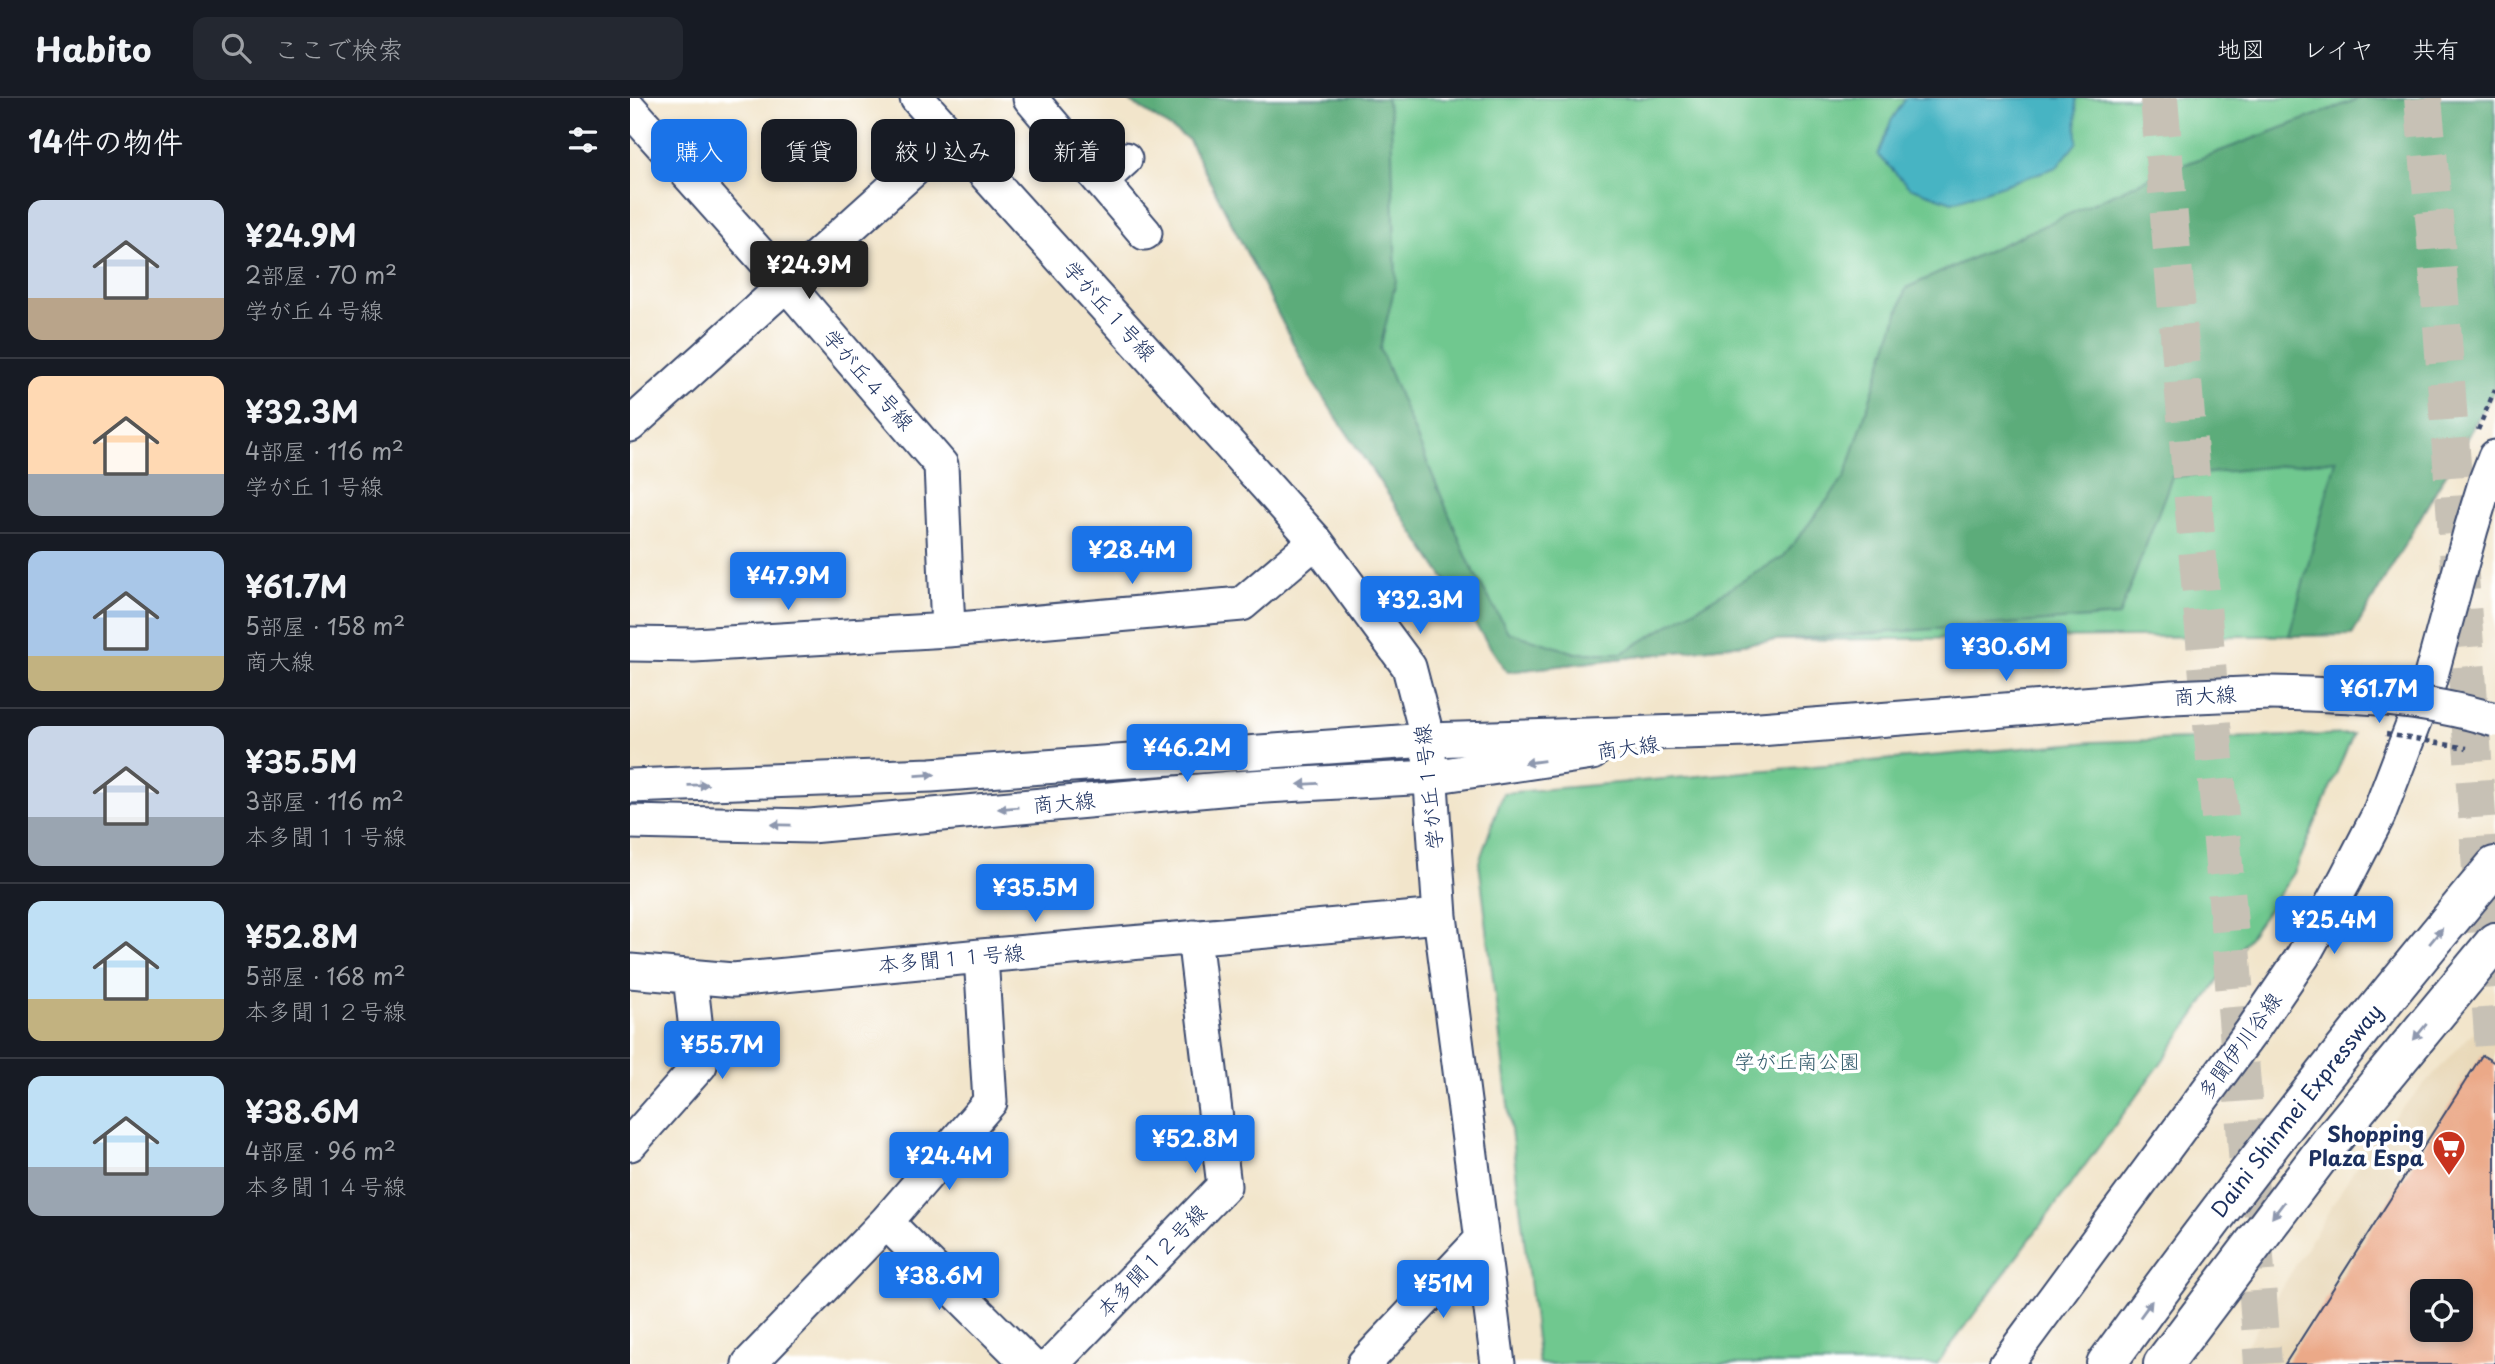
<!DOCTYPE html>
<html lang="ja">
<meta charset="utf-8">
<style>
:root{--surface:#171b24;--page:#242831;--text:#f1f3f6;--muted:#9ea1a6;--line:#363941;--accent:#1a73e8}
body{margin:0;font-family:"Playpen Sans","Klee One",sans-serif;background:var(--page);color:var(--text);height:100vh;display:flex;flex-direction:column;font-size:26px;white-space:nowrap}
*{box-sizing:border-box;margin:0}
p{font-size:23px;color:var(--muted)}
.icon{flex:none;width:38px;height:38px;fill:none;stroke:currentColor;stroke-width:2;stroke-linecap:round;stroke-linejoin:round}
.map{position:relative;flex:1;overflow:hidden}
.drawer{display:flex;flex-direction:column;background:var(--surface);width:630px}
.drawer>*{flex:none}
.guide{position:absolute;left:21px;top:21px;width:665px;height:63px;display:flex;gap:14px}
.tools{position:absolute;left:1780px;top:1181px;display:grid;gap:14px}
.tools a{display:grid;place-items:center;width:63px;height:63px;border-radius:14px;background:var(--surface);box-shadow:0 4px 10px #0003;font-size:35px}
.price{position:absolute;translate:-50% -60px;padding:0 16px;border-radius:7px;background:var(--accent);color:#fff;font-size:23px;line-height:46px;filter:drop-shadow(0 2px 4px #0008)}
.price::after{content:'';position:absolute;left:50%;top:42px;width:21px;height:16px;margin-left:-10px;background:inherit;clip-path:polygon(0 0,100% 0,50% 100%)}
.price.active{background:#222;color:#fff}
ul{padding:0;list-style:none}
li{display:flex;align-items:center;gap:21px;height:175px;padding:0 28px}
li+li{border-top:2px solid var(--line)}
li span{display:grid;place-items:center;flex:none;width:196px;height:140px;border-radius:14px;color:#555}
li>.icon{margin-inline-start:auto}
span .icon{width:84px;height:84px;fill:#fffc;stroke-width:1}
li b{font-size:30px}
h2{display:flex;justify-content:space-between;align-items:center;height:84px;padding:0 28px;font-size:30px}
.pill{padding:0 24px;border-radius:14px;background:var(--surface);box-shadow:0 4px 10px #0003;font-size:24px;line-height:63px}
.pill.active{background:var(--accent);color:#fff}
header{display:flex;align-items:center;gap:42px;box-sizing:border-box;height:98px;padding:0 35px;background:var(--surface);border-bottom:2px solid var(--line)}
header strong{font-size:33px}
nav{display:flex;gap:38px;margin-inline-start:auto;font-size:24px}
.search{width:490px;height:63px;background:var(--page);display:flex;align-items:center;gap:18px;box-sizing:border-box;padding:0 24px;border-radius:14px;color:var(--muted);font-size:26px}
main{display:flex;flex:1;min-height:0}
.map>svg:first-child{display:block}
.built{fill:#e9d9ba;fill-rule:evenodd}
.green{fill:#6fc88f;stroke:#457c76;stroke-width:2}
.forest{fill:#5bac7a;stroke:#3b6e6c;stroke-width:2}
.water{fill:#47b4c3;stroke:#317290;stroke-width:2}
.building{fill:#eba988;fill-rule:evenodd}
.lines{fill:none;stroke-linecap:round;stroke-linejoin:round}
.highway-tunnel{stroke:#c7c1b5;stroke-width:38;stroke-dasharray:38 19;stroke-linecap:butt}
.minor-casing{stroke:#3b4a6e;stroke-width:37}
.highway-casing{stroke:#3b4a6e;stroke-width:42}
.path{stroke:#3b4a6e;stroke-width:4.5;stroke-dasharray:5 5;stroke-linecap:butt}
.minor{stroke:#fff;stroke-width:33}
.highway{stroke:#fff;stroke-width:38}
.minor-bridge-casing{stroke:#3b4a6e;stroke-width:37;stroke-linecap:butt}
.path-bridge{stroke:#3b4a6e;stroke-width:4.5;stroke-dasharray:5 5;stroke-linecap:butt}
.minor-bridge{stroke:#fff;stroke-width:33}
.oneway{fill:#8d97ae}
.labels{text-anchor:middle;stroke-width:7;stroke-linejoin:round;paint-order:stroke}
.street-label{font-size:21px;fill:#1b2f5e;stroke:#fff}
.park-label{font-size:21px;fill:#345d6d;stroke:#fff}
.poi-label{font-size:21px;font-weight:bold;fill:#1b2f5e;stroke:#fff;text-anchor:end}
</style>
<header>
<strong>Habito</strong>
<div class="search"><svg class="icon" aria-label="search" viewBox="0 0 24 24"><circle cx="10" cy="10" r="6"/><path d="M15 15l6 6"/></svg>ここで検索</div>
<nav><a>地図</a><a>レイヤ</a><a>共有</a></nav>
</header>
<main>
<section class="drawer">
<h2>14件の物件<svg class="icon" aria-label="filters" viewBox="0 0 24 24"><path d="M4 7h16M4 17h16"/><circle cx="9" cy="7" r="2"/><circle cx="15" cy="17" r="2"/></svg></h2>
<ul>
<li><span style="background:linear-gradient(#c9d6e8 70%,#b9a48a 0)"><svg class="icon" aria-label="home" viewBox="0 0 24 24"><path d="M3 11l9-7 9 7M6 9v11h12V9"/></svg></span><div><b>¥24.9M</b><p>2部屋 · 70 m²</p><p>学が丘４号線</p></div></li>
<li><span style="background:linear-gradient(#ffd9b3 70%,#9aa5b1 0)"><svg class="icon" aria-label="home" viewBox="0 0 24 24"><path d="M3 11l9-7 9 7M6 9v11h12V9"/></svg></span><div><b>¥32.3M</b><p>4部屋 · 116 m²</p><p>学が丘１号線</p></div></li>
<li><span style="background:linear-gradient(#a9c7e8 75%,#c2b280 0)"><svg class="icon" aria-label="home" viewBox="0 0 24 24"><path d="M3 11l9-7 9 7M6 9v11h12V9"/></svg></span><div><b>¥61.7M</b><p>5部屋 · 158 m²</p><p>商大線</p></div></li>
<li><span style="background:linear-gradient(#c9d6e8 65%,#9aa5b1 0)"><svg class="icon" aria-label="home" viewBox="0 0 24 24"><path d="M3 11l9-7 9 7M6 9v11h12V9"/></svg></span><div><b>¥35.5M</b><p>3部屋 · 116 m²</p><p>本多聞１１号線</p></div></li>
<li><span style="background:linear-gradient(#bfe0f5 70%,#c2b280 0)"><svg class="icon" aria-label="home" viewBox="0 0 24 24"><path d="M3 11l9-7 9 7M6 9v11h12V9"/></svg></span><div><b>¥52.8M</b><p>5部屋 · 168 m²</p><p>本多聞１２号線</p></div></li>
<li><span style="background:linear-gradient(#bfe0f5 65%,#9aa5b1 0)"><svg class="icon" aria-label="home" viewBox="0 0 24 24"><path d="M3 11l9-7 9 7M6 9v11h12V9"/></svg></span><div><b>¥38.6M</b><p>4部屋 · 96 m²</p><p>本多聞１４号線</p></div></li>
</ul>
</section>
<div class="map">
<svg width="1865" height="1266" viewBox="0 0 1865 1266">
<rect width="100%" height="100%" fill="#fff"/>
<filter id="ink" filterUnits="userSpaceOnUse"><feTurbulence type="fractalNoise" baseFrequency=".0143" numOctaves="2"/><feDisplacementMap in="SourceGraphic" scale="14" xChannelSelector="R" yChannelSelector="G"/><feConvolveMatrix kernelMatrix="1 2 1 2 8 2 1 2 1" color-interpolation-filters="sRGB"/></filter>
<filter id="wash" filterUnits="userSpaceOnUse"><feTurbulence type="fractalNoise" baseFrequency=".00686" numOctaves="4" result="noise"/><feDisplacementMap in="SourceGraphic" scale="28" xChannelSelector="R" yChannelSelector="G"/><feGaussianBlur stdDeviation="1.57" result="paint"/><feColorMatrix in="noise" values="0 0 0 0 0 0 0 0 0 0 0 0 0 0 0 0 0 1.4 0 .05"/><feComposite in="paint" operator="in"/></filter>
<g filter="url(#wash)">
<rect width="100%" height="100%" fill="#f2e5cb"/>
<path class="built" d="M1865 911V1266H1605L1743 1041ZM1792 1194H1830V1232H1792Z"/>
<path class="green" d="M495 0H1865V291L1722 537 1147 542 877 574 683 284 559 42Z
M1723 636 1664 775 1526 972 1307 1266H909L849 764 873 695 1462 644Z"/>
<path class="forest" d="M495 0H756L761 20 766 183 750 251 840 467 878 534 946 555H992L1154 458 1215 379 1276 190 1521 79 1731 0H1865V291L1722 537 1659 538 1706 362 1542 379 1489 518 1147 542 877 574 683 284 559 42Z"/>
<path class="water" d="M1276 0H1446L1447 44 1427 69 1322 104 1279 89 1248 57 1261 23Z"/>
<g id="blocks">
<path class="building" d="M1852 957 1865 965V1266H1655ZM1792 1194H1830V1232H1792Z"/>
</g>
</g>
<g filter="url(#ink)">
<use href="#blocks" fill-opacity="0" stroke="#3b4a6e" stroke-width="2"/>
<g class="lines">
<path class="highway-tunnel" d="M1529 0 1607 921 1633 1266
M1793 0 1805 130 1865 966"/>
<defs>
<path id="minor" d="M287 0 686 443 779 569 798 642 810 818 868 1266
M400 0 515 135
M0 11 157 187 311 367 318 532
M471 83 495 61
M0 327 321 38
M0 546 64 547 318 532 612 506 686 443
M0 688 301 677 798 642 1117 632 1542 599 1639 595
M0 724 180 728 602 690 800 679 962 655
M0 873 103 882 351 858 810 818
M0 1046 70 967 60 878
M256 1124 399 1266
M119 1266 256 1124 360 1004 351 858
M422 1266 594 1088 564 839
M734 1266 852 1141
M1376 1266 1621 934 1673 858 1715 782 1748 718 1799 585 1841 431 1856 382 1865 359"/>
<g id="highway">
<path id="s1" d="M1476 1266C1600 1095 1729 929 1865 768"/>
<path d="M1533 1266 1701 1043 1865 844"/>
</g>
</defs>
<use href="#minor" class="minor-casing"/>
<use href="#highway" class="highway-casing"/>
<path class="path" d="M1848 332 1865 291"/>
<use href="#minor" class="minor"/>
<use href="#highway" class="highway"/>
<defs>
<path id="minor-bridge" d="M1639 595C1715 596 1792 600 1865 622"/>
</defs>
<use href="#minor-bridge" class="minor-bridge-casing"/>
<path class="path-bridge" d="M1756 636 1837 650"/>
<use href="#minor-bridge" class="minor-bridge"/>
</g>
<defs><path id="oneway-solid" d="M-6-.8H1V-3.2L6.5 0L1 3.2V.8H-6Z" transform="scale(1.75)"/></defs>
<g class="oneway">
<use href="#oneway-solid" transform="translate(904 664) rotate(172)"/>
<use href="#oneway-solid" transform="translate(295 677) rotate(-3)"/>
<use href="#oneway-solid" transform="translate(678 686) rotate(177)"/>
<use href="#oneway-solid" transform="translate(68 687) rotate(-2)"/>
<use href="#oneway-solid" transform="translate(378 710) rotate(175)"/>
<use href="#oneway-solid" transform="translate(151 727) rotate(-179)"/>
<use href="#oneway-solid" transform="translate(1806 838) rotate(-50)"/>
<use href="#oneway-solid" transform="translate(1790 934) rotate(129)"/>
<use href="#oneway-solid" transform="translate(1648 1112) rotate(127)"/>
<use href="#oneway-solid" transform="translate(1516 1211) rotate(-54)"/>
</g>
</g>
<defs>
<symbol id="supermarket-pin" viewBox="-11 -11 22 30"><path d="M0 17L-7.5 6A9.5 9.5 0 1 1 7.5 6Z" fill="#c8321e" stroke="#fff"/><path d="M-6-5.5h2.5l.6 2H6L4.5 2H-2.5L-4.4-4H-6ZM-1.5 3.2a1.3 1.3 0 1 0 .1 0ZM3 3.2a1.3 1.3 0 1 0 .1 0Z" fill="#fff"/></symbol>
</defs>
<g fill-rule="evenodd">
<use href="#supermarket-pin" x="1800" y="1030" width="38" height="52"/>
</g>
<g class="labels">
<g class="street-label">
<text transform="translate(479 213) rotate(48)" y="7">学が丘１号線</text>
<text transform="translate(238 282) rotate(49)" y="7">学が丘４号線</text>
<text transform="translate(1575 598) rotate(-3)" y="7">商大線</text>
<text transform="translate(998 650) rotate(-8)" y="7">商大線</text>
<text transform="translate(799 689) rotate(-96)" y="7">学が丘１号線</text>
<text transform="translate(434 705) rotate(-5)" y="7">商大線</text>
<text transform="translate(321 861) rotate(-5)" y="7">本多聞１１号線</text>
<text transform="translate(1610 948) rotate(-54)" y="7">多聞伊川谷線</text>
<text dy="7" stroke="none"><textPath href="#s1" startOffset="317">Daini Shinmei Expressway</textPath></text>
<text transform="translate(522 1163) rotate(-46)" y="7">本多聞１２号線</text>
</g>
<g class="park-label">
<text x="1167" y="971">学が丘南公園</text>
</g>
<g class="poi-label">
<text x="1794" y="1044">Shopping<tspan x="1794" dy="24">Plaza Espa</tspan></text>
</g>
</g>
</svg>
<div class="tools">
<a><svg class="icon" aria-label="locate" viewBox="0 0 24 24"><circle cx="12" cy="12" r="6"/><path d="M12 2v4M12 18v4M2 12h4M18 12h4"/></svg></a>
</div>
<b class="price active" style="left:179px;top:203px">¥24.9M</b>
<b class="price" style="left:502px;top:488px">¥28.4M</b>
<b class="price" style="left:158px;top:514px">¥47.9M</b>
<b class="price" style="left:790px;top:538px">¥32.3M</b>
<b class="price" style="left:1376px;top:585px">¥30.6M</b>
<b class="price" style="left:1749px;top:627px">¥61.7M</b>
<b class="price" style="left:557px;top:686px">¥46.2M</b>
<b class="price" style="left:405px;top:826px">¥35.5M</b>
<b class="price" style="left:1704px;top:858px">¥25.4M</b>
<b class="price" style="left:92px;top:983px">¥55.7M</b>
<b class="price" style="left:565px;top:1077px">¥52.8M</b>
<b class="price" style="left:319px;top:1094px">¥24.4M</b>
<b class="price" style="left:309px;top:1214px">¥38.6M</b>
<b class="price" style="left:813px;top:1222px">¥51M</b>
<div class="guide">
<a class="pill active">購入</a>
<a class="pill">賃貸</a>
<a class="pill">絞り込み</a>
<a class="pill">新着</a>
</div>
</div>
</main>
